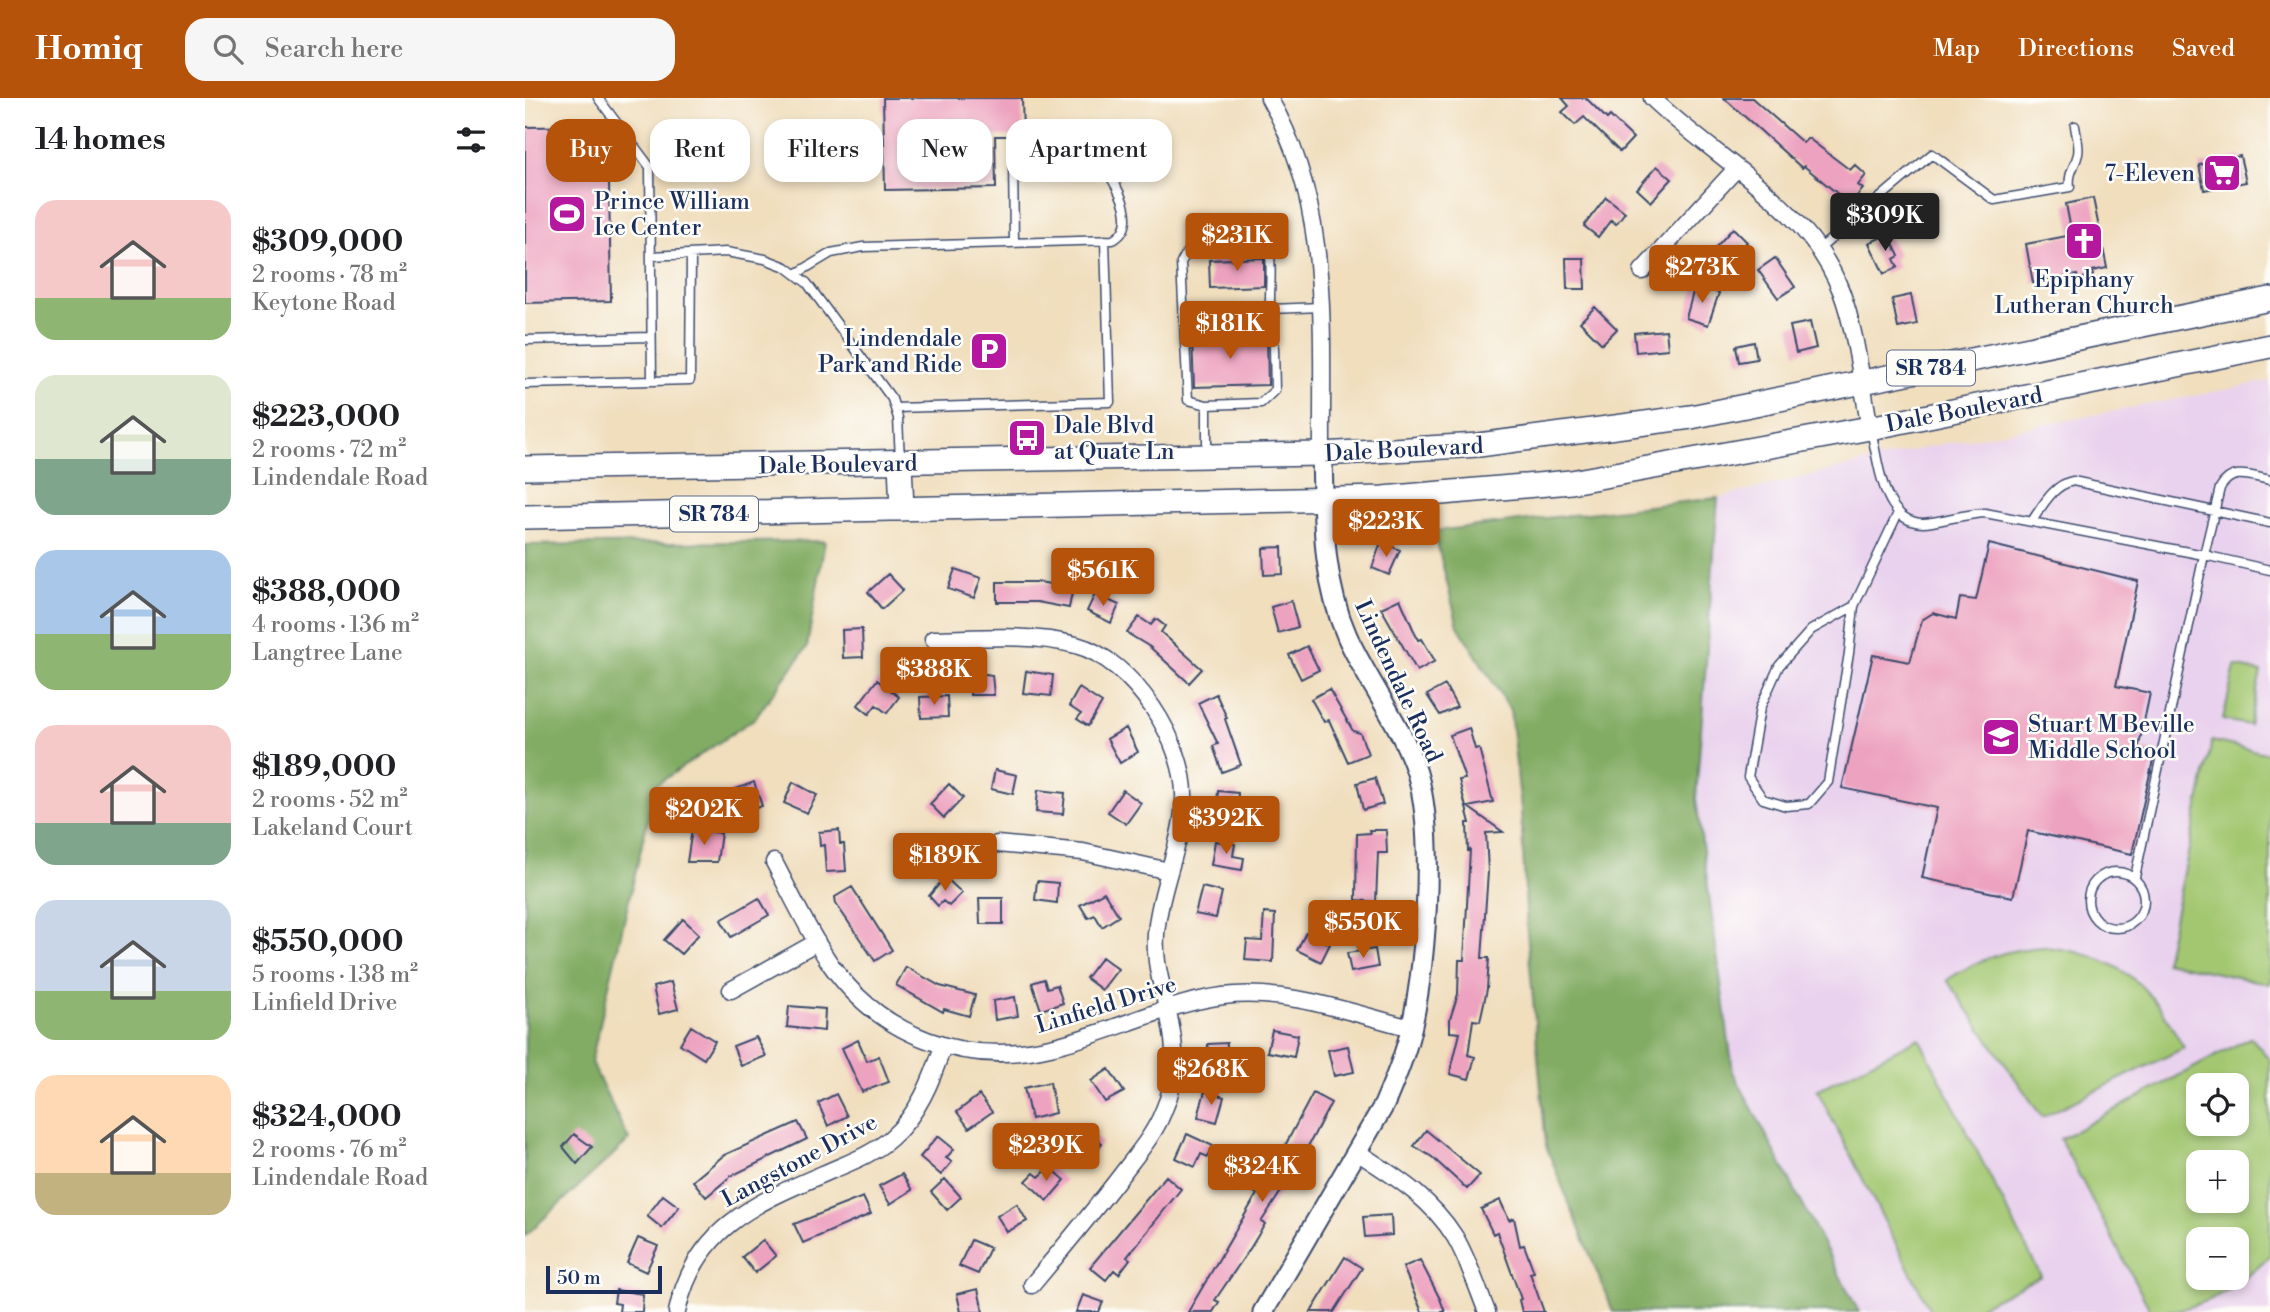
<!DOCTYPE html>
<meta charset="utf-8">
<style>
:root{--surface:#fff;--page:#f6f6f6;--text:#202124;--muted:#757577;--accent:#b45309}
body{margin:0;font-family:"Libre Bodoni",serif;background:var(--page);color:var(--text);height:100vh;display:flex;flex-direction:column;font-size:26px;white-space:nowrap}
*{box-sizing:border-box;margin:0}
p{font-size:23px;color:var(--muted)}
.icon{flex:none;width:38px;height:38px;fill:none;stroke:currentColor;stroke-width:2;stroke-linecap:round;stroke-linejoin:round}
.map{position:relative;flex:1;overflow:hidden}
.sheet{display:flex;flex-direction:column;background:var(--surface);width:525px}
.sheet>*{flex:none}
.top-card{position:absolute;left:21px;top:21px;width:665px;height:63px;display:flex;gap:14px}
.controls{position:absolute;left:1661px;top:975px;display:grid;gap:14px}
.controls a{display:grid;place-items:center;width:63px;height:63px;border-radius:14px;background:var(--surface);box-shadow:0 4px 10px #0003;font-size:35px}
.scale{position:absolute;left:21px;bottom:18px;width:116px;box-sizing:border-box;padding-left:7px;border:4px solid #1b2f5e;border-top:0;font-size:19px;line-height:24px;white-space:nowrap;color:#1b2f5e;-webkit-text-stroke:5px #fdfcf7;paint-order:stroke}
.price{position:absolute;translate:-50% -60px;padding:0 16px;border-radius:7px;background:var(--accent);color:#fff;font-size:23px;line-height:46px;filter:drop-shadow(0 2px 4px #0008)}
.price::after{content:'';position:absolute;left:50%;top:42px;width:21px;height:16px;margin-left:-10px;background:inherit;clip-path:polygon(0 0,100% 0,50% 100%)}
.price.selected{background:#222;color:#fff}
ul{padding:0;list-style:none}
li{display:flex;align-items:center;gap:21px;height:175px;padding:0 35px}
li span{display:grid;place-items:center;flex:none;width:196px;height:140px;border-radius:21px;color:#555}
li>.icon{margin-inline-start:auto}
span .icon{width:84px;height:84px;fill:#fffc;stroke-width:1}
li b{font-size:30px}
h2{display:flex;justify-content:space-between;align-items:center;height:84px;padding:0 35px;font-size:30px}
.chip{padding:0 24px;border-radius:21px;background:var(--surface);box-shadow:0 4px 10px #0003;font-size:24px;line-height:63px}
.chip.selected{background:var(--accent);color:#fff}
header{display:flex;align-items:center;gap:42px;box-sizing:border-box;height:98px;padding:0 35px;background:var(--accent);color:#fff}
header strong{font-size:33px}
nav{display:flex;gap:38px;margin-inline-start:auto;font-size:24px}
.search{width:490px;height:63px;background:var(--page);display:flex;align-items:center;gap:18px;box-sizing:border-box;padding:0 24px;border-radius:21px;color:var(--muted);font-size:26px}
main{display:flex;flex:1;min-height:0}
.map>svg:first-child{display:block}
.built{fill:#e9d2ed;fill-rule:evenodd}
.green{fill:#a3c771;stroke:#5f7b68;stroke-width:2;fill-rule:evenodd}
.forest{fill:#82ac63;stroke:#4e6e60;stroke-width:2}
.building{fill:#eda2bf}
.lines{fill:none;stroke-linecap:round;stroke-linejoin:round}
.service-casing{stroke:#3b496c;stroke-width:11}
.minor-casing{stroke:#3b496c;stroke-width:19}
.tertiary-casing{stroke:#3b496c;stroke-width:23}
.primary-casing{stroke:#3b496c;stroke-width:26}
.service{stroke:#fff;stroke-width:8}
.minor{stroke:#fff;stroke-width:16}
.tertiary{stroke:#fff;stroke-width:19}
.primary{stroke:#fff;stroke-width:23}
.labels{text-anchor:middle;stroke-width:5;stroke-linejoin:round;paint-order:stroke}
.shield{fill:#fdfcf7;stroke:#5f6c8c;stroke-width:2}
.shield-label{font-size:21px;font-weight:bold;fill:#1b2f5e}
.poi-label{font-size:23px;fill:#1b2f5e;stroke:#fdfcf7;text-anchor:start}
.street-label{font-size:23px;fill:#1b2f5e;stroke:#fdfcf7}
</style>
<header>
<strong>Homiq</strong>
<div class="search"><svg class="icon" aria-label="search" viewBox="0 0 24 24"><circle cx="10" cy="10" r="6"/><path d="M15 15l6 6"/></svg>Search here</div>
<nav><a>Map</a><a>Directions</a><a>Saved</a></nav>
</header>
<main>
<section class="sheet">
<h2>14 homes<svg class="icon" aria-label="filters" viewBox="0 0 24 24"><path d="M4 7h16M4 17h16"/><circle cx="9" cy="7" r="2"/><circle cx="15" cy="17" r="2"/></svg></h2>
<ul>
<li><span style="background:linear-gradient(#f6c9c9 70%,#8fb573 0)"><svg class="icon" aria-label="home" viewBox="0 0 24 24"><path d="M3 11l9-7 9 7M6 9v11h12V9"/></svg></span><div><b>$309,000</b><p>2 rooms · 78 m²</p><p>Keytone Road</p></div></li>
<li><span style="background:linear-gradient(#dfe7d0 60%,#7fa58c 0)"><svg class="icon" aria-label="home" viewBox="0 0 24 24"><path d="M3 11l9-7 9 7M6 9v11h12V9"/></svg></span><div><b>$223,000</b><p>2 rooms · 72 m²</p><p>Lindendale Road</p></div></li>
<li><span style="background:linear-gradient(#a9c7e8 60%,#8fb573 0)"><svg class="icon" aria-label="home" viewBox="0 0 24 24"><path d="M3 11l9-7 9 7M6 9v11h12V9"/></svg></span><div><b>$388,000</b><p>4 rooms · 136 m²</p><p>Langtree Lane</p></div></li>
<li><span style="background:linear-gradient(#f6c9c9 70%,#7fa58c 0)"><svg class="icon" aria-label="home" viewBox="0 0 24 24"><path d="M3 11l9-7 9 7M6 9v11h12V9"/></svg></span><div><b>$189,000</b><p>2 rooms · 52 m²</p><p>Lakeland Court</p></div></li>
<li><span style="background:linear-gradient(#c9d6e8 65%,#8fb573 0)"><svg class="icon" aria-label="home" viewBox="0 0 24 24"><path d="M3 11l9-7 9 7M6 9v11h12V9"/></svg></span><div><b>$550,000</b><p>5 rooms · 138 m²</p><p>Linfield Drive</p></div></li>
<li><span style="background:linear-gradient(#ffd9b3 70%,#c2b280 0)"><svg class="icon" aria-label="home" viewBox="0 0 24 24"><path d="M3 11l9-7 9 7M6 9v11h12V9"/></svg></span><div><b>$324,000</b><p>2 rooms · 76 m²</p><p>Lindendale Road</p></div></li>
</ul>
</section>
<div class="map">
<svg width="1745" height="1214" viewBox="0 0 1745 1214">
<rect width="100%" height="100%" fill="#fdfcf7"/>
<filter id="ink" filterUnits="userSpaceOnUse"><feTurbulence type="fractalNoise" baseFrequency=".0143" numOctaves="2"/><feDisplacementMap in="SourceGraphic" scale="14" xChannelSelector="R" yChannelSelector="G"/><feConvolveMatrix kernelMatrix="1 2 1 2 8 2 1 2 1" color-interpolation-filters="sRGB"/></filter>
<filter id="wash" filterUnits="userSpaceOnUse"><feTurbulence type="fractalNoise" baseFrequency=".00686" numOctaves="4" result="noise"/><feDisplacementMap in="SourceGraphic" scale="28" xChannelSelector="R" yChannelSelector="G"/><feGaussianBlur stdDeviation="1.57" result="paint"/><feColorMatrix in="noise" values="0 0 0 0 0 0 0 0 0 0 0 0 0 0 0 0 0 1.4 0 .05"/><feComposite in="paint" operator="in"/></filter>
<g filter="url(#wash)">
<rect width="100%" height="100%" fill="#f0debd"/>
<path class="built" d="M1745 283V1214H1334L1208 974 1171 701 1193 400 1403 349ZM1673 987H1712V1026H1673ZM1673 1064H1712V1102H1673ZM1673 1141H1712V1180H1673Z"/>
<path class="green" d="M1710 568 1736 574 1724 627 1698 622Z
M1687 643 1745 656V886L1640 864Z
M1519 849C1595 856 1624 885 1659 950L1517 1019 1422 882C1453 861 1482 851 1519 849Z
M1726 939 1745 962V1158C1711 1192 1674 1214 1626 1214L1535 1041ZM1673 987H1712V1026H1673ZM1673 1064H1712V1102H1673ZM1673 1141H1712V1180H1673Z
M1394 940 1516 1178 1444 1214H1406L1292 992Z"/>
<path class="forest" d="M1193 400 1171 701 1208 974 1334 1214H1088L1021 1048 1002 834 996 711 985 612 933 528 909 433Z
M300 443 282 549 230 620 131 687 66 964 104 1042 0 1138V447Z"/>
<g id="blocks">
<path class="building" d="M358 0H497L498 38H470L471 90 360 92Z
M1037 0H1061L1082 21 1085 18 1108 40 1095 54 1059 19 1050 27 1037 14 1044 8Z
M1199 0H1227L1278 45 1283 40 1325 72 1330 67 1341 77 1333 87 1338 91 1325 106 1279 68 1277 70Z
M83 28 86 203 0 205V29Z
M1715 58 1721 84 1679 92 1674 67Z
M1132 68 1147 81 1126 104 1112 91Z
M1081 99 1100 114 1091 126 1086 122 1073 139 1059 128Z
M1568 100 1582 170 1567 173 1568 178 1553 181 1552 177 1508 185 1501 146 1547 137 1541 106Z
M1208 130 1222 144 1197 172 1182 159Z
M1363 136 1374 158 1369 161 1373 169 1359 176 1344 145Z
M739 160V188L685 190 684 162Z
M1041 160H1059L1060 191H1042Z
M1250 160 1270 189 1253 200 1233 172Z
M1170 187 1194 195 1183 227 1161 220Z
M1386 197 1392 226 1373 230 1367 201Z
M1070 209 1092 231 1077 246 1055 224Z
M1285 224 1291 250 1271 255 1265 228Z
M1141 232 1143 251 1111 254 1109 235Z
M742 238 743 287 669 289 667 240Z
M1229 244 1232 261 1214 264 1211 248Z
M856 444 875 452 864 477 847 470Z
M1464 446 1613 483 1591 588 1625 595 1613 652 1630 653 1607 756 1503 733 1488 799 1397 780 1412 710 1317 690 1348 557 1385 564 1397 522 1408 515 1431 521 1435 500 1451 502Z
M757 449 758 476 739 477 738 450Z
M430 471 456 480 449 500 423 491Z
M363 476 378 492 357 511 343 494Z
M472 484H514L548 490 544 510 512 504H472Z
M570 496 594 507 586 525 562 513Z
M875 501 893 542 897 541 910 563 892 573 856 510Z
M766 503 773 529 753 535 746 509Z
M614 519 626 527 631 521 640 528 636 534 677 571 664 585 625 549 602 535Z
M337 531 338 559 318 560 317 532Z
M782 548 794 572 776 581 764 557Z
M501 573 528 577 526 598 498 595Z
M461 576 467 577 469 597H445V578Z
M352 582 374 599 362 615 351 607 344 616 333 607Z
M920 587 932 609 915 617 902 597Z
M554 590 577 605 563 628 552 621 556 616 544 608Z
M804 591 828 633 835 635 843 656 823 664 804 622 799 624 786 601Z
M691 596 702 620 700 621 716 667 697 674 688 648 693 646 673 605Z
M422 598 423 619 396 620 395 599Z
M601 630 613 654 595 665 582 641Z
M944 630 950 651 954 650 968 704 943 709 978 734 961 735 963 774 957 860H964L962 891 955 923 948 922 943 957 950 959 944 981 925 976 935 935 925 934V921L933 896 934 862H939L945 752 943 753 942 725H945L934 682 940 681 925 637Z
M470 672 492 677 488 696 466 691Z
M850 680 858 706 838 712 832 685Z
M229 684 237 708 213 717 203 694Z
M268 684 292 697 282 715 259 705Z
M424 686 438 700 419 720 405 706Z
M513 692 540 695 538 716 511 714Z
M598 692 616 705 601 726 583 714Z
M693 693 713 695 712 710H720L719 723 691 721Z
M167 731 196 735 192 764H162Z
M314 732 315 746H319L321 773 301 774 299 747 295 748 294 734Z
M844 732H861L862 755H853L851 804 831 802 832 736 845 735Z
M388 736 415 737V764L396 763V750H388Z
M690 743 710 746 708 758 719 760 717 772 686 767Z
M420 779 437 795 424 808 418 803 413 808 404 798Z
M512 783 533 785 532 805 510 802Z
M327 789 367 852 350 863 311 806 310 799Z
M677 789 697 794 691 820 670 816Z
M579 794 594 818 577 829 570 817 563 820 555 807Z
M234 800 244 817 206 839 196 822Z
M454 800H478V826H455Z
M739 815 750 816 748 864 720 862 722 842 737 843Z
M158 821 174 836 156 856 139 842Z
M781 834 805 846 796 864 772 852Z
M850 851 853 869 826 874 822 855Z
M577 859 593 871 577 892 561 880Z
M381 869 415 888 450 897 444 918 419 911 418 914 371 887Z
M519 881 522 890 532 887 538 905 516 912 507 885Z
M146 884 153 911 134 916 128 889Z
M490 899 493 918 470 922 468 903Z
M264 908 300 911 299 933 262 929Z
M166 928 190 943 179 961 155 946Z
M747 932 773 937 769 959 742 954Z
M231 939 241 958 216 968 208 948Z
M333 942 342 963 354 958 364 984 337 994 317 950Z
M702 945 701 969H682L683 946Z
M823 948 829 974 809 978 803 952Z
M584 971 599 994 580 1004 566 983Z
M525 984 530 1015 506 1021 499 990Z
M680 993 699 999 692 1024 673 1019Z
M788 995 806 1005 772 1069 736 1124 740 1126 726 1149 690 1202 694 1204 688 1214H663L732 1096 729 1094 743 1072 746 1074Z
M311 996 322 1018 303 1028 293 1005Z
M454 997 467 1014 444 1030 432 1014Z
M273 1024 282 1041 206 1078 181 1099 168 1083 199 1057Z
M561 1031 577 1045 559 1066 543 1052Z
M901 1032 955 1077 942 1091 907 1059 889 1048Z
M49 1036 67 1049 52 1066 38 1049Z
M662 1036 688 1048 683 1059 676 1056 670 1069 651 1060Z
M413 1038 429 1051 421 1060 427 1064 416 1077 395 1059Z
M525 1069 540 1082 522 1103 501 1083 509 1075 514 1079Z
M377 1076 387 1092 365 1106 354 1088Z
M641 1078 656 1091 602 1159 605 1161 594 1176 589 1172 581 1182 565 1169Z
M420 1081 436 1099 422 1112 406 1094Z
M138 1097 154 1109 137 1130 122 1118Z
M338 1099 346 1116 278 1145 269 1126Z
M975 1102 984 1122 989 1120 995 1148 999 1147 1009 1174 1005 1175 1019 1214H997L994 1202 996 1201 972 1134 968 1136 956 1111Z
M492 1106 502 1123 482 1134 472 1118Z
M866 1117 867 1137 840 1139 838 1119Z
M113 1140 133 1148 121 1174 102 1165Z
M238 1142 251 1158 230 1175 217 1159Z
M446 1142 465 1150 453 1176 434 1168Z
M820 1159 837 1170 809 1214H786Z
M895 1162 915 1201 920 1214H897L878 1169Z
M453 1191 458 1214H436L432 1196Z
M91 1192 118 1196 117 1214H94L95 1206 89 1205Z
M558 1197 578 1204 574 1214H551Z"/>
</g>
</g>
<g filter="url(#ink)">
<use href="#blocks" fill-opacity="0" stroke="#3b496c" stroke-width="2"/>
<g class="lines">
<defs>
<path id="service" d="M1293 152 1407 56 1469 102 1545 89C1543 74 1550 69 1553 56 1555 47 1551 37 1550 28
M126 158 201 154 240 161 261 169 282 185 367 301 373 320 375 362
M271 176 306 155 338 149 588 142C622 124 581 67 561 50L503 52 488 60 489 145
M746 211 796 209
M658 213 745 211C744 188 751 148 735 130L724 131 705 146 663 152 656 165 663 302 682 307V355
M0 242 126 239
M127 283 165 282 166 156
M0 286 127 283 125 69 73 0
M682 307 736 305 750 292 748 211
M370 310 585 304 580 142
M1346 332C1354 365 1358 434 1407 424 1425 421 1442 416 1460 415L1679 457 1610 779
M1745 382C1725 378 1707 369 1695 390L1679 457 1745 472
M1507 423C1518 407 1528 387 1548 383L1745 425
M1329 508 1324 555 1303 684 1284 706 1261 708 1238 701 1223 679 1235 610 1254 568 1286 532 1329 508 1373 415
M1563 802a28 28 0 1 1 56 0a28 28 0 1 1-56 0Z"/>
<path id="minor" d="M744 0C807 108 796 235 797 356
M1127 0C1190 61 1283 107 1316 193 1332 236 1336 285 1345 330
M1117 173 1210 72
M408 541C455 540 505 535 551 547 608 562 662 646 659 703 657 745 637 785 632 827 625 871 647 909 649 952 650 973 647 995 638 1014 629 1037 612 1056 597 1076 568 1114 538 1150 507 1187
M472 746 558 754 644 773
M249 764C267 798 284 835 306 867 356 938 440 969 525 949 584 936 638 906 698 898 761 890 826 915 886 930
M206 892 292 844
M832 1054C869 1078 906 1100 930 1139 943 1161 952 1189 962 1214
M152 1214C170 1128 233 1104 305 1073 326 1064 348 1056 366 1040 393 1017 407 982 418 948"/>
<path id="tertiary" d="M738 1214 859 1007C868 986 877 965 883 943 901 880 911 737 892 675 876 625 843 585 822 538 796 479 799 418 797 356"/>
<path id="primary" d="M375 365 377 411
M0 370 797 356 954 347 1166 319 1745 201
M0 419 858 400 1046 384 1345 330 1745 248"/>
</defs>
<use href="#service" class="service-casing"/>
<use href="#minor" class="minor-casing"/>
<use href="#tertiary" class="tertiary-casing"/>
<use href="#primary" class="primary-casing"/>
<use href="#service" class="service"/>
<use href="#minor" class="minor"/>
<use href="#tertiary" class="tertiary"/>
<use href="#primary" class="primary"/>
</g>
</g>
<defs>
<symbol id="supermarket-square" viewBox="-11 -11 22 22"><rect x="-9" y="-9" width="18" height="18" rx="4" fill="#b5179e" stroke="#fdfcf7"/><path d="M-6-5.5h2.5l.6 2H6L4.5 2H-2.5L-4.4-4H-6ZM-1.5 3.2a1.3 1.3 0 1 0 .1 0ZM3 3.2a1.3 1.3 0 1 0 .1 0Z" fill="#fff"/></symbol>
<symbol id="stadium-square" viewBox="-11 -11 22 22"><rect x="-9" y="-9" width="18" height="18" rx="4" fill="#b5179e" stroke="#fdfcf7"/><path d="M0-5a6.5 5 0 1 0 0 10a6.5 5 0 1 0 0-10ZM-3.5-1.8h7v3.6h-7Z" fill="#fff"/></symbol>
<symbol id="church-square" viewBox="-11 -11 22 22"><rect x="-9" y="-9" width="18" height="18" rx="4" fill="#b5179e" stroke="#fdfcf7"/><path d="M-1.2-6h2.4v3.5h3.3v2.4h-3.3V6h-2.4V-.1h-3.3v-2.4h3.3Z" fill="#fff"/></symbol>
<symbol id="parking-square" viewBox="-11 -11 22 22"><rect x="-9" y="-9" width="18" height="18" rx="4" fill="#b5179e" stroke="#fdfcf7"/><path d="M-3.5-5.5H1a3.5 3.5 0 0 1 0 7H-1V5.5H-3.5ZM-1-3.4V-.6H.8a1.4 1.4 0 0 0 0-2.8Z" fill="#fff"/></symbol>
<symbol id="bus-square" viewBox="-11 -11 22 22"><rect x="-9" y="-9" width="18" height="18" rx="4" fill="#b5179e" stroke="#fdfcf7"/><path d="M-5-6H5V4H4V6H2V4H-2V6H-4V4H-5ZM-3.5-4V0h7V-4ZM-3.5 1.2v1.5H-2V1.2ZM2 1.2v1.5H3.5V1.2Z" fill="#fff"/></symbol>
<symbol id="school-square" viewBox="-11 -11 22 22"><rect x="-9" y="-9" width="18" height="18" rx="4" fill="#b5179e" stroke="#fdfcf7"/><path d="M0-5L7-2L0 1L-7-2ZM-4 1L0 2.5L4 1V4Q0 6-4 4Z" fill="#fff"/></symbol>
</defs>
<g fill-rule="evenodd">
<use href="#supermarket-square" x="1675" y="53" width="44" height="44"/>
<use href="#stadium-square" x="20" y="94" width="44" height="44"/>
<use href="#church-square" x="1537" y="121" width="44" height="44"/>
<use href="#parking-square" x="442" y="231" width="44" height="44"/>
<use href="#bus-square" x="480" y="318" width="44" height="44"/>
<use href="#school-square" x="1454" y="617" width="44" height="44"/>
</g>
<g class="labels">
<g class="shield">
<rect x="1362" y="252.5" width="88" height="35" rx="5"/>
<rect x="145" y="398.5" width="88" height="35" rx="5"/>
</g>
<g class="shield-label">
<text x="1406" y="277">SR 784</text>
<text x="189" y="423">SR 784</text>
</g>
<g class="poi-label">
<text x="1670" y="83" text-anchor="end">7-Eleven</text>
<text x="69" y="111">Prince William<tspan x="69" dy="26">Ice Center</tspan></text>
<text x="1559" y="189" text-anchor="middle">Epiphany<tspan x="1559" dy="26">Lutheran Church</tspan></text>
<text x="437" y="248" text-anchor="end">Lindendale<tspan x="437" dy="26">Park and Ride</tspan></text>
<text x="529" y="335">Dale Blvd<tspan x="529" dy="26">at Quate Ln</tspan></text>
<text x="1503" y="634">Stuart M Beville<tspan x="1503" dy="26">Middle School</tspan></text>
</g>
<g class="street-label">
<text transform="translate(1439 311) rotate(-11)" y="8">Dale Boulevard</text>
<text transform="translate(879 351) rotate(-3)" y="8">Dale Boulevard</text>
<text transform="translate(313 366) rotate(-1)" y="8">Dale Boulevard</text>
<text transform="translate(874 583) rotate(65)" y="8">Lindendale Road</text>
<text transform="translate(581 906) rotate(-17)" y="8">Linfield Drive</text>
<text transform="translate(274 1062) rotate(-28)" y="8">Langstone Drive</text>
</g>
</g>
</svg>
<div class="controls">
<a><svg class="icon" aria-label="locate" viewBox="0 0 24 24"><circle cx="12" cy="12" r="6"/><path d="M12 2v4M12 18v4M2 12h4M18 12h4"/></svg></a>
<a>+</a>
<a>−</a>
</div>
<div class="scale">50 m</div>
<b class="price selected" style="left:1360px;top:155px">$309K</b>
<b class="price" style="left:712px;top:175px">$231K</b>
<b class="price" style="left:1177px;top:207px">$273K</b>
<b class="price" style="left:705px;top:263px">$181K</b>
<b class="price" style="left:861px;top:461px">$223K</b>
<b class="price" style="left:578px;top:510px">$561K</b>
<b class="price" style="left:409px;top:609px">$388K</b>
<b class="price" style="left:179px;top:749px">$202K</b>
<b class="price" style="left:701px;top:758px">$392K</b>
<b class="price" style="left:420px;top:795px">$189K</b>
<b class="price" style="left:838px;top:862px">$550K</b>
<b class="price" style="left:686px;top:1009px">$268K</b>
<b class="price" style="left:521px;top:1085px">$239K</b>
<b class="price" style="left:737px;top:1106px">$324K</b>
<div class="top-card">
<a class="chip selected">Buy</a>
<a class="chip">Rent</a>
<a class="chip">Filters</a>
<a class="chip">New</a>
<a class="chip">Apartment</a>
</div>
</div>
</main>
